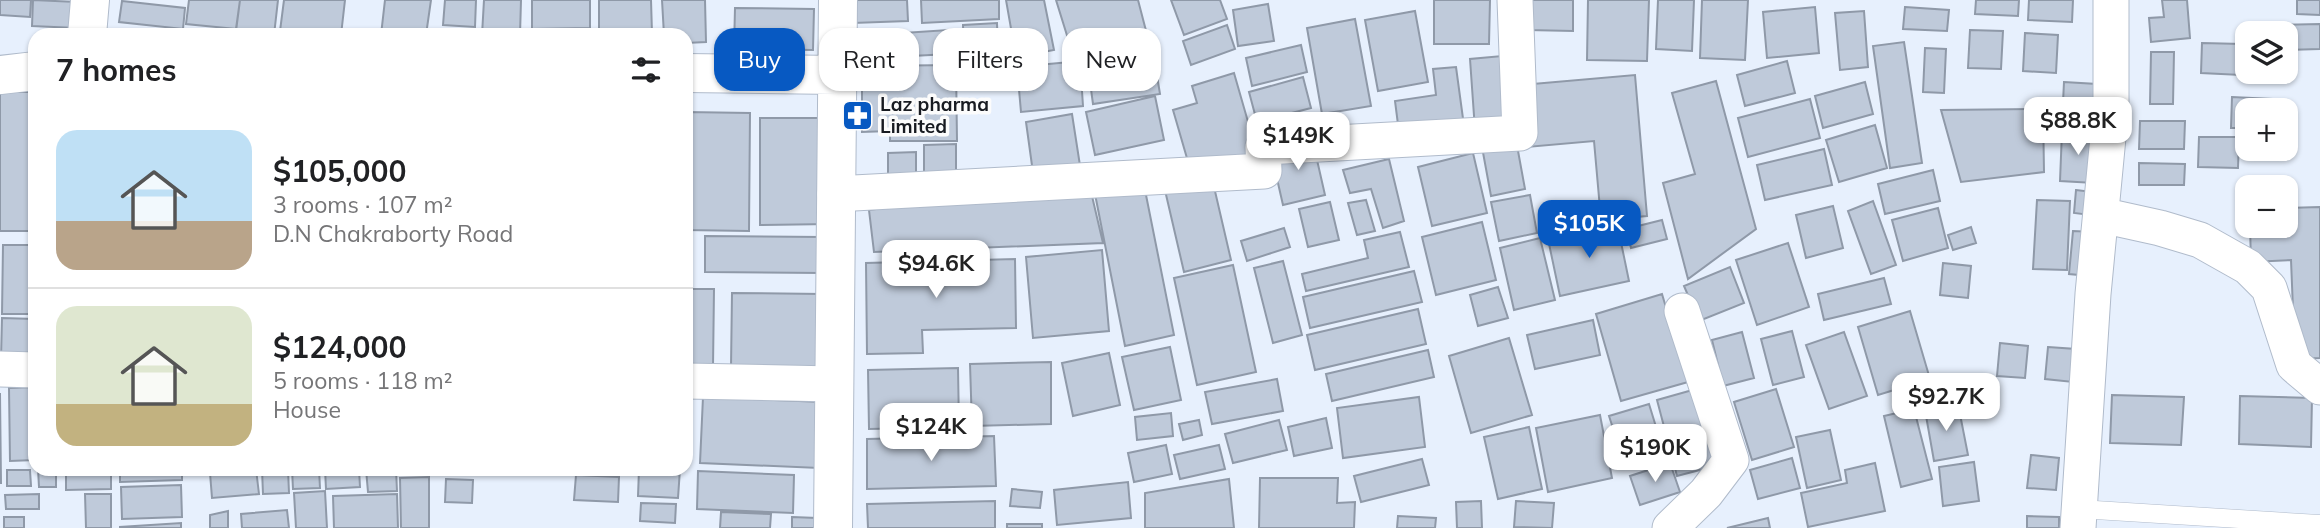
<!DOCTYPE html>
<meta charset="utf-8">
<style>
:root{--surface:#fff;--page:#f2f2f2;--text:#202124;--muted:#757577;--line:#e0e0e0;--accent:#0759c2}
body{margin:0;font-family:Mulish,sans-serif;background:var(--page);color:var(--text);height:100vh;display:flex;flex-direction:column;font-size:26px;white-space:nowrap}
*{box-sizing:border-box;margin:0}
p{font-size:23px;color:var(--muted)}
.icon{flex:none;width:38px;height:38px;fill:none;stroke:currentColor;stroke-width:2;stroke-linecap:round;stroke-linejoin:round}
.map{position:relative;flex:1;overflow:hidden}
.side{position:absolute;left:28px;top:28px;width:665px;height:448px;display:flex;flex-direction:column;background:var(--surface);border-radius:21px;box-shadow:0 2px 5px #0004}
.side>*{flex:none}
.banner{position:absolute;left:714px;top:28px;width:665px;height:63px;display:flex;gap:14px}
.fabs{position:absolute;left:2235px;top:21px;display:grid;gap:14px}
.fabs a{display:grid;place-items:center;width:63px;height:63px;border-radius:14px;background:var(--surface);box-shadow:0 2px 5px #0004;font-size:35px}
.price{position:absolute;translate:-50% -60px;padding:0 16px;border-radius:14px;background:#fff;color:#222;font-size:23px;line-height:46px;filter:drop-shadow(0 2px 4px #0008)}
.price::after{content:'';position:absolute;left:50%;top:42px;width:21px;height:16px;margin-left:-10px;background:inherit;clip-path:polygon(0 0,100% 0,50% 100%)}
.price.current{background:var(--accent);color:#fff}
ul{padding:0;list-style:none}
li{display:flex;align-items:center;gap:21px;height:175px;padding:0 28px}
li+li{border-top:2px solid var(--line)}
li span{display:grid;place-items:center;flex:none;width:196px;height:140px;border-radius:21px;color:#555}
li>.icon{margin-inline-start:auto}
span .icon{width:84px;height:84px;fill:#fffc;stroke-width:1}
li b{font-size:30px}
h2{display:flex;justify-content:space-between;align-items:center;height:84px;padding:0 28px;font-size:30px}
.tag{padding:0 24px;border-radius:21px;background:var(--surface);box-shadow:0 2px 5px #0004;font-size:24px;line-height:63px}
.tag.current{background:var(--accent);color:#fff}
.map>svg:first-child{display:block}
.building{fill:#bfcada;stroke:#8f99a8;stroke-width:2}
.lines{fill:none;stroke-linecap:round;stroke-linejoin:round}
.service-casing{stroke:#b0bbcb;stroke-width:19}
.minor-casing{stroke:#b0bbcb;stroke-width:37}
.tertiary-casing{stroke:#b0bbcb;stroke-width:40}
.service{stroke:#fff;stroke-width:18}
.minor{stroke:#fff;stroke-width:35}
.tertiary{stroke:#fff;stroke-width:38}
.labels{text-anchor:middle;stroke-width:7;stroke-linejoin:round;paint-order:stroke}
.poi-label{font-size:19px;font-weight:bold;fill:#181b21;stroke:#fcfcfc;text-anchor:start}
</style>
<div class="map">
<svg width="2320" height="528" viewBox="0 0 2320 528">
<rect width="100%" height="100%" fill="#e7f0fd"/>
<path class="building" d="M0 0H31L30 17 0 15Z
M33 0 77 2 76 28 32 26Z
M189 0H240L236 29 186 24Z
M240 0H278L274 35 236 31Z
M284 0H345L341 35 280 31Z
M385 0H431L426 35H381Z
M445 0H476L475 27 443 25Z
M484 0H521L520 35H482Z
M532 0H590V28L532 29Z
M599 0H651L652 33 599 34Z
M662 0H705L706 42 686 43V35H664Z
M852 0H907L908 21 853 23Z
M921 0H999V19L922 23Z
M1006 0H1044L1054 50 1016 57Z
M1056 0H1138L1151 50 1074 58Z
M1171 0H1220L1227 19 1184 35Z
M1434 0H1490L1489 44H1434Z
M1528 0H1573V31L1528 30Z
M1588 0H1649L1647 61 1587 60Z
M1658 0H1694L1692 51 1656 49Z
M1702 0H1748L1745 60 1700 58Z
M1976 0H2019L2018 16 1975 14Z
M2029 0H2073L2072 22 2028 20Z
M2162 0H2187L2190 38 2151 42 2149 18 2164 17Z
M2297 0H2320V15L2297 14Z
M122 1 185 8 183 29 119 22Z
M1268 4 1274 41 1238 46 1233 10Z
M1815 7 1819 53 1767 58 1763 12Z
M1905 7 1949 10 1947 31 1903 29Z
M735 8 814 9 813 50 734 49Z
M1415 11 1428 82 1378 91 1365 20Z
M1864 11 1868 67 1840 70 1835 13Z
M1355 19 1371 106 1322 114 1307 28Z
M997 23 998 53 964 54 963 25Z
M2320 24V49L2286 50V33H2273V25Z
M1227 25 1235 49 1191 65 1183 41Z
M948 30 949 54 874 58 873 35Z
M1970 30 2003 31 2001 69 1968 68Z
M2025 33 2058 35 2056 73 2023 71Z
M1904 42 1922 163 1890 168 1873 46Z
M2202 43 2242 44 2241 75 2201 73Z
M1301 45 1307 72 1252 86 1246 58Z
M1925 48 1946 49 1944 93 1923 92Z
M2151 52H2174L2173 104H2150Z
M1502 56 1508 127 1475 130 1470 59Z
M1154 57 1160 94 1093 104 1088 67Z
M1080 61 1083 106 1021 112 1017 67Z
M1787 61 1795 93 1745 106 1737 75Z
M956 65 957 141H890V131L862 132V66Z
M1456 67 1467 148 1402 156 1395 101 1436 95 1433 69Z
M1234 73 1257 153 1191 172 1173 110 1197 103 1192 86Z
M1635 75 1647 216 1601 220 1594 141 1527 147 1522 85Z
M1303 77 1311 108 1257 122 1249 92Z
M1716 81 1756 229 1688 279 1663 183 1695 174 1672 93Z
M1865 82 1873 114 1823 128 1815 96Z
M2064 82 2097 84 2095 124 2062 123Z
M0 92H35V231H0Z
M1155 96 1164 140 1095 155 1086 112Z
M2232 97 2272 99V110H2247V128H2231Z
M1810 99 1820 138 1748 157 1738 118Z
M2043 109 2044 172 1961 182 1941 110Z
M686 112 750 113 749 231 686 230Z
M1072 114 1081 172 1034 180 1026 122Z
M760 118H829L830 224 760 225Z
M2140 121H2185L2184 149H2139Z
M1875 125 1887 168 1839 182 1826 140Z
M2062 131 2097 133 2094 183 2060 181Z
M2199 137H2239L2238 168 2198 167Z
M1312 138 1325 195 1283 205 1270 148Z
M1516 140 1525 189 1491 196 1482 147Z
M956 144V192H924V145Z
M1824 149 1832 185 1765 200 1757 165Z
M916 152V189H888V153Z
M1473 153 1487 213 1432 226 1418 167Z
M1389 159 1404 221 1383 228 1371 189 1350 193 1343 170Z
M2139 163 2185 164 2184 185H2139Z
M1933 170 1940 201 1885 214 1878 184Z
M1211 174 1231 260 1184 272 1164 186Z
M1088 179 1103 243 874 252 869 210Z
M1143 180 1174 335 1125 346 1094 189Z
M2076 190 2093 192 2090 215 2074 213Z
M1530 195 1537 233 1499 241 1491 202Z
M1366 200 1375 231 1357 235 1348 203Z
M2037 200 2070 201 2067 270 2033 269Z
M1873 201 1896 265 1871 274 1848 211Z
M1330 202 1339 240 1308 247 1299 209Z
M1833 206 1843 248 1806 258 1796 215Z
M2320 207V358L2295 359 2291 260 2251 262 2250 226H2286V208Z
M1938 208 1948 248 1903 261 1892 220Z
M1662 220 1667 239 1631 248 1626 229Z
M1482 222 1496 280 1436 295 1422 237Z
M1617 223 1629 281 1560 296 1548 239Z
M1971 227 1976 243 1953 250 1948 235Z
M1284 228 1290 247 1247 261 1241 241Z
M2073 231 2093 232 2089 276 2069 274Z
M1400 232 1409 267 1306 291 1302 274 1368 258 1364 240Z
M705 236 822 237V273L705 272Z
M1540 238 1555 300 1514 310 1500 248Z
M1788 243 1809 307 1757 325 1736 260Z
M3 245H35V314H2Z
M1102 250 1109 331 1033 338 1026 257Z
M1015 259 1016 328 922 330 923 353 867 354 866 263Z
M1283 261 1302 335 1273 343 1254 268Z
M1943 263 1971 266 1968 298 1940 295Z
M1233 265 1256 372 1197 385 1174 278Z
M1730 267 1744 303 1699 321 1684 286Z
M1414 271 1422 302 1310 328 1303 297Z
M1884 278 1891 304 1824 320 1818 294Z
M1498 287 1508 318 1478 326 1470 295Z
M686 289H714L713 367H686Z
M732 293 822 294 821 369 731 367Z
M1662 294 1688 382 1621 401 1596 314Z
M1418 309 1426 344 1315 370 1307 335Z
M1910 311 1930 379 1878 395 1858 327Z
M2 318 35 319 34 359H1Z
M1593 320 1600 355 1535 369 1527 335Z
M1792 331 1804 377 1773 385 1761 339Z
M1742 332 1754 378 1723 386 1712 340Z
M1844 332 1867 396 1829 409 1806 345Z
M1509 338 1532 415 1471 433 1449 356Z
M2000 343 2028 346 2025 378 1997 376Z
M1170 347 1181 400 1134 410 1122 357Z
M2048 347 2076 349 2073 382 2045 379Z
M1428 350 1434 377 1332 401 1326 374Z
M1109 353 1120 405 1073 416 1062 363Z
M1051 362V424L972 426 970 364Z
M958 368 959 427 869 429 868 370Z
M1277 379 1283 411 1212 424 1205 392Z
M35 387V460L10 461 9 388Z
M1696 389 1715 466 1677 476 1657 400Z
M1776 389 1794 447 1752 460 1734 402Z
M0 393 1 483H0Z
M2112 395 2184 397 2181 445 2110 443Z
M2240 396 2312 398 2311 447 2239 444Z
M703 397 823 402 819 468 700 463Z
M1419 397 1425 447 1343 458 1337 408Z
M1649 404 1665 456 1626 468 1609 416Z
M1958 404 1968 455 1934 461 1925 410Z
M1914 409 1932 479 1901 487 1884 416Z
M1171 413 1173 436 1137 440 1135 417Z
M1600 415 1612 478 1548 492 1536 428Z
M1326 418 1332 448 1294 456 1288 427Z
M1199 420 1202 435 1183 440 1179 424Z
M1279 420 1287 450 1233 463 1225 434Z
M1529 427 1542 489 1498 499 1484 437Z
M1830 430 1841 480 1807 488 1796 437Z
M994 436 996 486 867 489V439Z
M1166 445 1172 474 1134 482 1128 453Z
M1219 445 1225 469 1180 479 1174 455Z
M2031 455 2059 458 2056 490 2027 488Z
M1792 458 1800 488 1758 499 1750 470Z
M1422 459 1429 485 1361 502 1354 476Z
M1974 462 1979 501 1943 506 1939 467Z
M1670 463 1680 492 1640 505 1630 476Z
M1875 463 1885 511 1808 527 1801 493 1847 483 1845 470Z
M38 469H56V487H39Z
M66 469H111V489L66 490Z
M120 469H182V480L120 482Z
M256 469 259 494 212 498 210 473Z
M262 469H288L289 493 263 494Z
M292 469H319L320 488 293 489Z
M325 469H359L360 487 326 489Z
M366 469H396L397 491 368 492Z
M639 469H680L678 498 638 496Z
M7 470H30L31 486H7Z
M698 471 794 475 793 513 697 509Z
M576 475 619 477 618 502 574 500Z
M429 477V528H401L400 478Z
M1260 478H1338L1337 503 1355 502 1354 528H1259Z
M446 479 473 480 472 503 445 502Z
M1229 479 1234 528H1145V493Z
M1128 482 1131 518 1057 525 1054 490Z
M181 485 182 517 122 519 121 487Z
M1012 489 1042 492 1040 508 1010 506Z
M325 491 327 528H296L294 493Z
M39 494V509H6L5 495Z
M85 494H111V528H86Z
M397 494 398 528H334L333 496Z
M995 501V528H868L867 504Z
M1481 501 1482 528H1457L1456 502Z
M1516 501 1554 503 1552 528 1514 527Z
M641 503 676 504 675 523 640 521Z
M287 510 289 528H242L241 514Z
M228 511V528H210V515Z
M721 512 771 514 770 528H720Z
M1398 516 1436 518 1435 528H1397Z
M2027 516 2059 517V528H2027Z
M4 517H24V528H4Z
M792 517 817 518V528H792Z
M1768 518 1770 528H1727Z
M181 523V528H120V527Z
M1007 524H1042V528H1007Z"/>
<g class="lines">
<defs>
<path id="service" d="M2079 509 2319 524"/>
<path id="minor" d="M835 194 1264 171 1263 147 1520 133 1515 0
M2101 215 2160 228 2200 240 2248 267 2269 288 2294 365 2320 387
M0 369 35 370
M686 381 834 384
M1670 528 1706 493 1731 460 1682 311
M2078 528 2093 294 2111 106V0"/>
<path id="tertiary" d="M87 35 90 0
M686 73 837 75
M0 75 35 71
M833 528 838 0"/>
</defs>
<use href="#service" class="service-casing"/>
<use href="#minor" class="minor-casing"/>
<use href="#tertiary" class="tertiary-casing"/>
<use href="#service" class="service"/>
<use href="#minor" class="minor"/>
<use href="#tertiary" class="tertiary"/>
</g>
<defs>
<symbol id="pharmacy-square" viewBox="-11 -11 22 22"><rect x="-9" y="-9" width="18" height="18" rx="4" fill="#0759c2" stroke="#fcfcfc"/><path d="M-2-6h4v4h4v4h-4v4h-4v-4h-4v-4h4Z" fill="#fff"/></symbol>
</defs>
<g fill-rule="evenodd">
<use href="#pharmacy-square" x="840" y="98" width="35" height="35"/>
</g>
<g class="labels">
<g class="poi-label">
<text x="880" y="111">Laz pharma<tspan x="880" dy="22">Limited</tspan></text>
</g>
</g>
</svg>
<div class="fabs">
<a><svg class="icon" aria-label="layers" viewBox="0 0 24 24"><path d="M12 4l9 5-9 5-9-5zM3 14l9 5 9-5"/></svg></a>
<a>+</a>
<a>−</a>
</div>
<b class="price" style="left:2078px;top:157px">$88.8K</b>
<b class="price" style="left:1298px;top:172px">$149K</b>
<b class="price current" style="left:1589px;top:260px">$105K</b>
<b class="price" style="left:936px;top:300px">$94.6K</b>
<b class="price" style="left:1946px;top:433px">$92.7K</b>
<b class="price" style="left:931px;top:463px">$124K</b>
<b class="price" style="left:1655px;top:484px">$190K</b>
<div class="banner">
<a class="tag current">Buy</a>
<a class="tag">Rent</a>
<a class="tag">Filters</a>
<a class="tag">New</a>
</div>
<section class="side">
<h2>7 homes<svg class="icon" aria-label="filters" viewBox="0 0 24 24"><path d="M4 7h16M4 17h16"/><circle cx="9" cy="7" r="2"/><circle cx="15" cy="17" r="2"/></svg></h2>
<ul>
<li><span style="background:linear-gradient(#bfe0f5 65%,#b9a48a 0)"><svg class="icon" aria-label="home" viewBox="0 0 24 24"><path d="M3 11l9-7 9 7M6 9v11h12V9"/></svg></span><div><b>$105,000</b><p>3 rooms · 107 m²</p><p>D.N Chakraborty Road</p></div></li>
<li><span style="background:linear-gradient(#dfe7d0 70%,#c2b280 0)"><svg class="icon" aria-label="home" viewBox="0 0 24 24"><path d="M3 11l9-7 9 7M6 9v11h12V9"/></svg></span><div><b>$124,000</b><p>5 rooms · 118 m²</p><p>House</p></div></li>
</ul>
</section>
</div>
